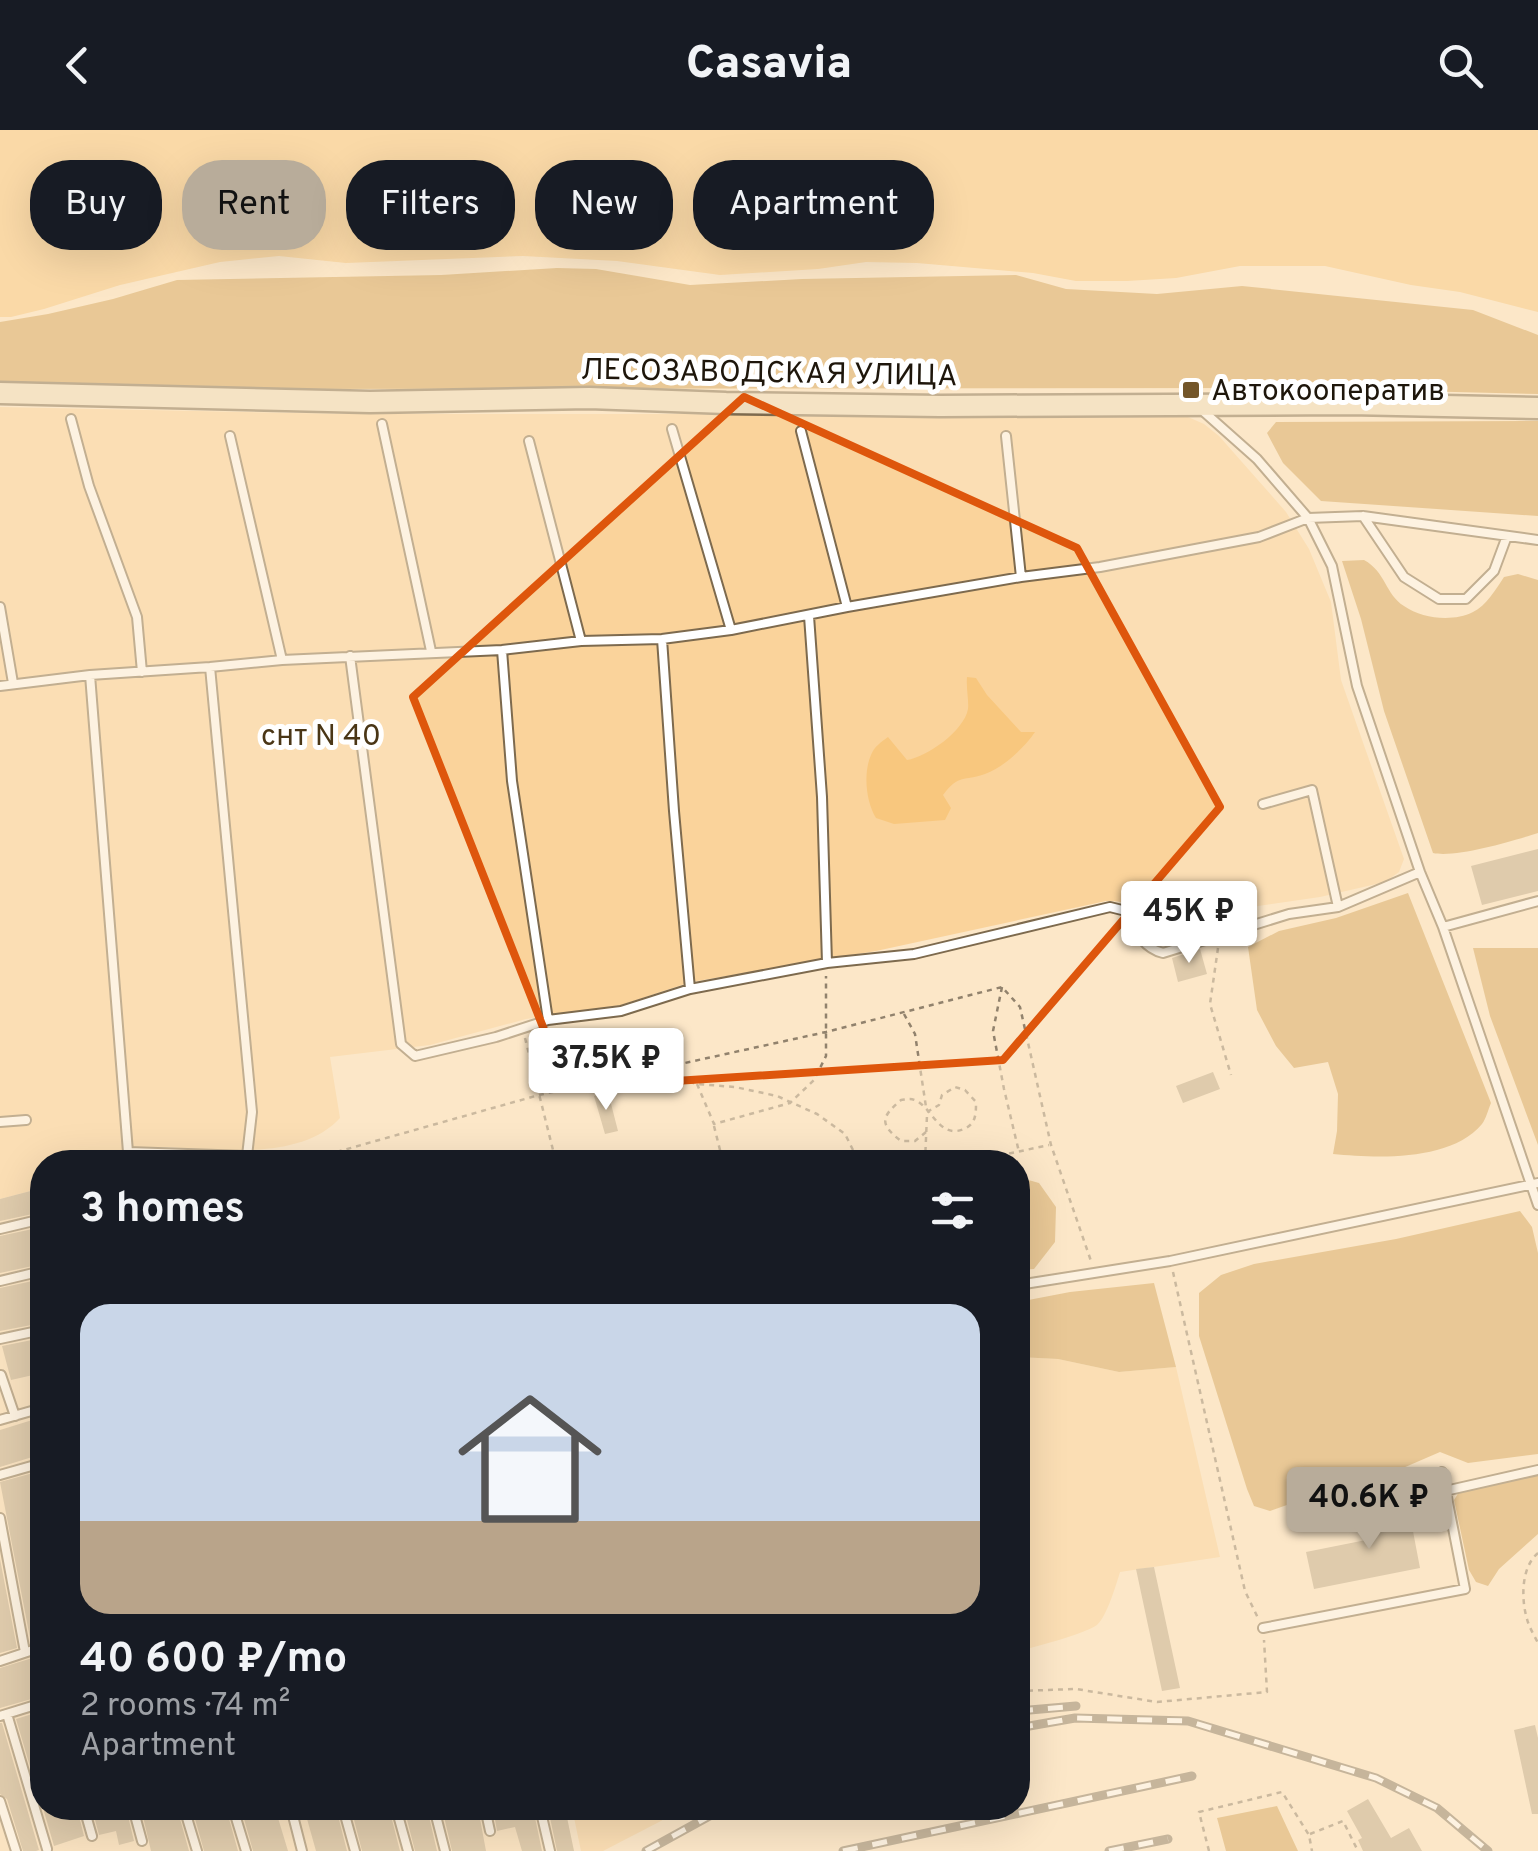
<!DOCTYPE html>
<meta charset="utf-8">
<style>
:root{--surface:#171b24;--page:#242831;--text:#f1f3f6;--muted:#9ea1a6;--accent:#b8ac9a}
body{margin:0;font-family:Overpass,sans-serif;background:var(--page);color:var(--text);height:100vh;display:flex;flex-direction:column;font-size:38px;white-space:nowrap}
*{box-sizing:border-box;margin:0}
p{font-size:32px;color:var(--muted)}
.icon{flex:none;width:55px;height:55px;fill:none;stroke:currentColor;stroke-width:2;stroke-linecap:round;stroke-linejoin:round}
.map{position:relative;flex:1;overflow:hidden}
.side{position:absolute;left:30px;top:1020px;width:1000px;height:670px;display:flex;flex-direction:column;background:var(--surface);border-radius:40px;box-shadow:0 10px 40px #0002}
.side>*{flex:none}
.top-card{position:absolute;left:30px;top:30px;width:1000px;height:90px;display:flex;gap:20px}
.price{position:absolute;translate:-50% -85px;padding:0 22px;border-radius:10px;background:#fff;color:#222;font-size:32px;line-height:65px;filter:drop-shadow(0 2px 5px #0008)}
.price::after{content:'';position:absolute;left:50%;top:60px;width:30px;height:22px;margin-left:-15px;background:inherit;clip-path:polygon(0 0,100% 0,50% 100%)}
.price.on{background:var(--accent);color:#111}
ul{padding:0;list-style:none}
li{display:grid;align-content:center;gap:20px;height:530px;padding:0 50px}
li span{display:grid;place-items:center;height:310px;border-radius:30px;color:#555}
li>.icon{margin-inline-start:auto}
span .icon{width:180px;height:180px;fill:#fffc;stroke-width:1}
li b{font-size:42px}
h2{display:flex;justify-content:space-between;align-items:center;height:120px;padding:0 50px;font-size:42px}
.chip{padding:0 35px;border-radius:40px;background:var(--surface);box-shadow:0 10px 40px #0002;font-size:35px;line-height:90px}
.chip.on{background:var(--accent);color:#111}
header{display:flex;justify-content:space-between;align-items:center;height:130px;padding:0 50px;background:var(--surface);font-size:45px;font-weight:800}
.map>svg:first-child{display:block}
.built{fill:#f8deb8}
.green{fill:#fad39b}
.forest{fill:#d2a35a}
.water{fill:#f8c77e}
.building{fill:#bca88a}
.lines{fill:none;stroke-linecap:round;stroke-linejoin:round}
.lane-casing{stroke:#7d6a4e;stroke-width:12}
.secondary-casing{stroke:#7d6a4e;stroke-width:25}
.path{stroke:#91826d;stroke-width:2.5;stroke-dasharray:5 5;stroke-linecap:butt}
.lane{stroke:#fff;stroke-width:8}
.secondary{stroke:#eeddbe;stroke-width:20}
.rail-casing{stroke:#867864;stroke-width:9}
.rail{stroke:#fff;stroke-width:5;stroke-dasharray:15;stroke-linecap:butt}
.marked{fill:none;stroke:#de560c;stroke-width:8;stroke-linejoin:round}
.poi-dot{fill:#735629;stroke:#fff;stroke-width:4}
.labels{text-anchor:middle;stroke-width:10;stroke-linejoin:round;paint-order:stroke}
.street-label{font-size:30px;fill:#1e160b;stroke:#fff}
.poi-label{font-size:30px;fill:#1e160b;stroke:#fff;text-anchor:start}
.park-label{font-size:30px;fill:#4a3616;stroke:#fff}
</style>
<header><svg class="icon" aria-label="back" viewBox="0 0 24 24"><path d="M15 5l-7 7 7 7"/></svg>Casavia<svg class="icon" aria-label="search" viewBox="0 0 24 24"><circle cx="10" cy="10" r="6"/><path d="M15 15l6 6"/></svg></header>
<div class="map">
<svg width="1538" height="1721" viewBox="0 0 1538 1721">
<rect width="100%" height="100%" fill="#fce7c8"/>
<path class="built" d="M42 1058V1678H565L574 1721H0V1069Z"/>
<path class="green" d="M0 277 346 284H683L988 288 1188 287 1204 294 1219 306 1286 382 1309 419 1331 472 1341 550 1404 729 1399 742 1385 752 1320 767 1258 776 1172 813 1157 814C1131 791 1146 770 1106 771L876 821 691 852 621 875 526 889 430 915 330 927 340 988C300 1032 215 1019 161 1017V1027L142 1032H42V1058L0 1069Z
M1018 1227 1058 1229 1119 1242 1176 1237 1220 1427 1120 1442C1116 1455 1107 1486 1097 1495 1087 1503 1032 1518 1018 1521Z
M572 1678H679L661 1691 603 1721H581Z"/>
<path class="forest" d="M557 138 596 139 690 155 802 149 1016 145 1066 159 1157 164 1242 156 1473 180 1538 205V264L1292 258 147 259 0 251V192L48 184 113 169 177 150 441 145Z
M1538 291V386L1321 371 1283 333 1267 303 1276 292Z
M1364 430C1386 442 1385 464 1404 476 1423 489 1453 492 1473 482 1486 476 1496 459 1504 447L1518 444 1538 450V703C1513 711 1456 728 1433 723L1384 581 1361 489 1342 431Z
M1408 763 1491 973C1488 980 1486 989 1482 994 1450 1032 1377 1028 1333 1024L1337 1001 1338 964 1328 932 1294 938 1276 916 1257 880 1248 817 1279 801 1336 788Z
M1473 818H1538V1015L1490 886Z
M1018 1047 1039 1053 1056 1077 1055 1112 1034 1139 1018 1140Z
M1520 1081 1532 1097 1538 1123V1324L1468 1333 1440 1322 1403 1338 1343 1355 1270 1381 1254 1376 1247 1359 1199 1206V1163L1221 1145 1254 1134 1396 1109Z
M1154 1153 1176 1237 1119 1242 1058 1229 1018 1227V1172L1070 1162Z
M1538 1345V1404L1499 1439 1488 1456 1476 1452 1469 1440 1454 1370 1459 1362Z
M1277 1676 1298 1721H1226L1217 1688Z"/>
<path class="water" d="M0 0H1538V182L1460 162 1411 155 1325 136H1240L1176 148 1127 151H1076L1033 143 917 133 866 132 818 139 720 145 617 131 523 126 346 133 279 126 220 132 120 155 44 179 11 187H0Z
M967 547 976 548 987 565 1021 602H1035C1024 618 1004 637 985 644 963 652 960 643 943 665L951 678 945 690 894 694 876 688C866 672 863 643 871 625 874 617 881 612 888 607L907 630C927 627 964 601 968 579 969 571 966 558 967 547Z"/>
<path class="building" d="M1538 719V761L1482 775 1471 736Z
M1200 819 1207 844 1178 852 1172 828Z
M1213 942 1220 959 1183 973 1176 956Z
M608 962 618 1001 605 1004 594 966Z
M42 1058V1082L0 1091V1069Z
M42 1097V1134L0 1143V1106Z
M42 1149V1193L0 1201V1158Z
M42 1208V1243L11 1250 2 1216Z
M42 1287V1324L0 1337V1300Z
M33 1343 42 1386V1510L31 1513 0 1352Z
M1408 1375 1420 1438 1314 1459 1306 1422 1376 1408 1371 1382Z
M0 1429 17 1518 0 1523Z
M1154 1437 1180 1558 1162 1561 1136 1439Z
M42 1525V1566L0 1578V1538Z
M42 1581V1677L16 1589Z
M0 1593H2L39 1720 36 1721H23L7 1669 0 1664Z
M1535 1595 1538 1608V1684H1532L1514 1600Z
M1368 1669 1391 1708 1409 1698 1422 1721H1363L1358 1710 1362 1708 1347 1681Z
M43 1678H77L84 1706 54 1716Z
M92 1678H126L134 1711 119 1715 116 1701 99 1705Z
M141 1678H177L189 1721H151Z
M192 1678H226L238 1721H204Z
M241 1678H275L288 1721H253Z
M304 1678H336L347 1721H316Z
M351 1678H389L400 1721H362Z
M404 1678H427L437 1721H415Z
M442 1678H478L486 1721H452Z
M493 1678H533L542 1721H522L515 1697 497 1701Z
M548 1678H565L574 1721H557Z"/>
<g class="lines">
<defs>
<path id="lane" d="M1203 281 1257 329 1308 388 1332 436 1357 556 1420 742 1443 797 1538 1075
M71 289 89 356 137 487 142 542
M382 294 431 521
M672 299 731 500
M801 301 847 477
M230 306 282 530
M1006 306 1021 447
M529 311 581 511
M1363 386 1404 447 1439 469H1466L1494 441 1507 406
M0 477 13 553
M809 486 822 667 827 833
M662 509 674 681 690 859
M502 520 512 651 548 890
M350 526 401 914 415 926 496 907 548 890 621 881 690 859 827 833 914 824 1110 777 1126 781C1135 799 1142 818 1163 823L1289 784 1338 777 1420 742
M90 545 128 1022 247 1026 252 982 210 537
M0 556 90 545 210 537 282 530 502 520 581 511 662 509 731 500 847 477 1021 447 1100 437 1259 407 1308 388 1363 386 1538 410
M1263 674 1312 660 1338 777
M1443 797 1538 771
M0 992 26 990
M0 1099 42 1089
M0 1151 42 1141
M1018 1155 1170 1131 1538 1053
M0 1209 42 1200
M1 1245 15 1286
M0 1290 42 1278
M39 1334 42 1349
M0 1345 42 1333
M1445 1361 1538 1340
M0 1388 25 1522
M1263 1498 1465 1459 1442 1342
M0 1531 42 1517
M7 1584 47 1719
M0 1586 42 1573
M0 1671 16 1721
M84 1678 92 1706
M133 1678 142 1711
M184 1678 197 1721
M233 1678 246 1721
M291 1678 302 1721
M343 1678 355 1721
M396 1678 408 1721
M434 1678 445 1721
M485 1678 490 1701
M540 1678 550 1721"/>
<path id="secondary" d="M0 263 370 272 589 268 726 273 940 276 1350 274 1538 278"/>
</defs>
<use href="#lane" class="lane-casing"/>
<use href="#secondary" class="secondary-casing"/>
<path class="path" d="M1218 818 1210 874 1231 945
M1002 857 993 901 1004 959 1019 1022
M904 884 915 904 926 977
M525 908 556 1032
M651 941 697 954 735 957 777 966 817 984 845 1004 859 1032
M697 954 714 994 790 973 814 950 826 926V846
M714 996 723 1032
M926 1002 915 1011H901C879 994 881 987 901 970 909 969 911 968 917 971 933 980 940 1009 964 999 976 994 976 984 976 972L965 960 955 957 942 965 939 975 927 982
M557 1024 569 1032
M258 1027 308 1030 539 965 826 902 1002 857 1020 877 1051 1015 1091 1131
M925 1032 927 985
M970 1032 1049 1015
M1173 1142 1245 1461 1258 1488
M1538 1423C1521 1437 1521 1469 1527 1489 1529 1497 1534 1505 1538 1513
M1018 1561 1076 1559 1157 1572 1267 1562 1264 1510
M1310 1704 1343 1691 1358 1721
M1209 1721 1199 1682 1282 1662 1309 1705 1312 1721"/>
<use href="#lane" class="lane"/>
<use href="#secondary" class="secondary"/>
<defs>
<path id="rail" d="M1018 1581 1076 1576
M1018 1598 1075 1588 1188 1591 1376 1648 1437 1678 1488 1721
M646 1721 724 1678
M843 1721 1192 1646
M1109 1721 1168 1709"/>
</defs>
<use href="#rail" class="rail-casing"/>
<use href="#rail" class="rail"/>
</g>
<path d="M0 0H1538V1721H0ZM744 267 1077 418 1220 677 1003 930 567 958 413 567Z" fill="#fce7c8" fill-opacity=".55" fill-rule="evenodd"/>
<path class="marked" d="M744 267 1077 418 1220 677 1003 930 567 958 413 567Z"/>
<rect class="poi-dot" x="1181" y="250" width="20" height="20" rx="5"/>
<g class="labels">
<g class="street-label">
<text transform="translate(769 242) rotate(1)" y="10">ЛЕСОЗАВОДСКАЯ УЛИЦА</text>
</g>
<g class="poi-label">
<text x="1211" y="270">Автокооператив</text>
</g>
<g class="park-label">
<text x="321" y="615">снт N 40</text>
</g>
</g>
</svg>
<b class="price" style="left:1189px;top:836px">45K ₽</b>
<b class="price" style="left:606px;top:983px">37.5K ₽</b>
<b class="price on" style="left:1369px;top:1422px">40.6K ₽</b>
<div class="top-card">
<a class="chip">Buy</a>
<a class="chip on">Rent</a>
<a class="chip">Filters</a>
<a class="chip">New</a>
<a class="chip">Apartment</a>
</div>
<section class="side">
<h2>3 homes<svg class="icon" aria-label="filters" viewBox="0 0 24 24"><path d="M4 7h16M4 17h16"/><circle cx="9" cy="7" r="2"/><circle cx="15" cy="17" r="2"/></svg></h2>
<ul>
<li><span style="background:linear-gradient(#c9d6e8 70%,#b9a48a 0)"><svg class="icon" aria-label="home" viewBox="0 0 24 24"><path d="M3 11l9-7 9 7M6 9v11h12V9"/></svg></span><div><b>40 600 ₽/mo</b><p>2 rooms · 74 m²</p><p>Apartment</p></div></li>
</ul>
</section>
</div>
